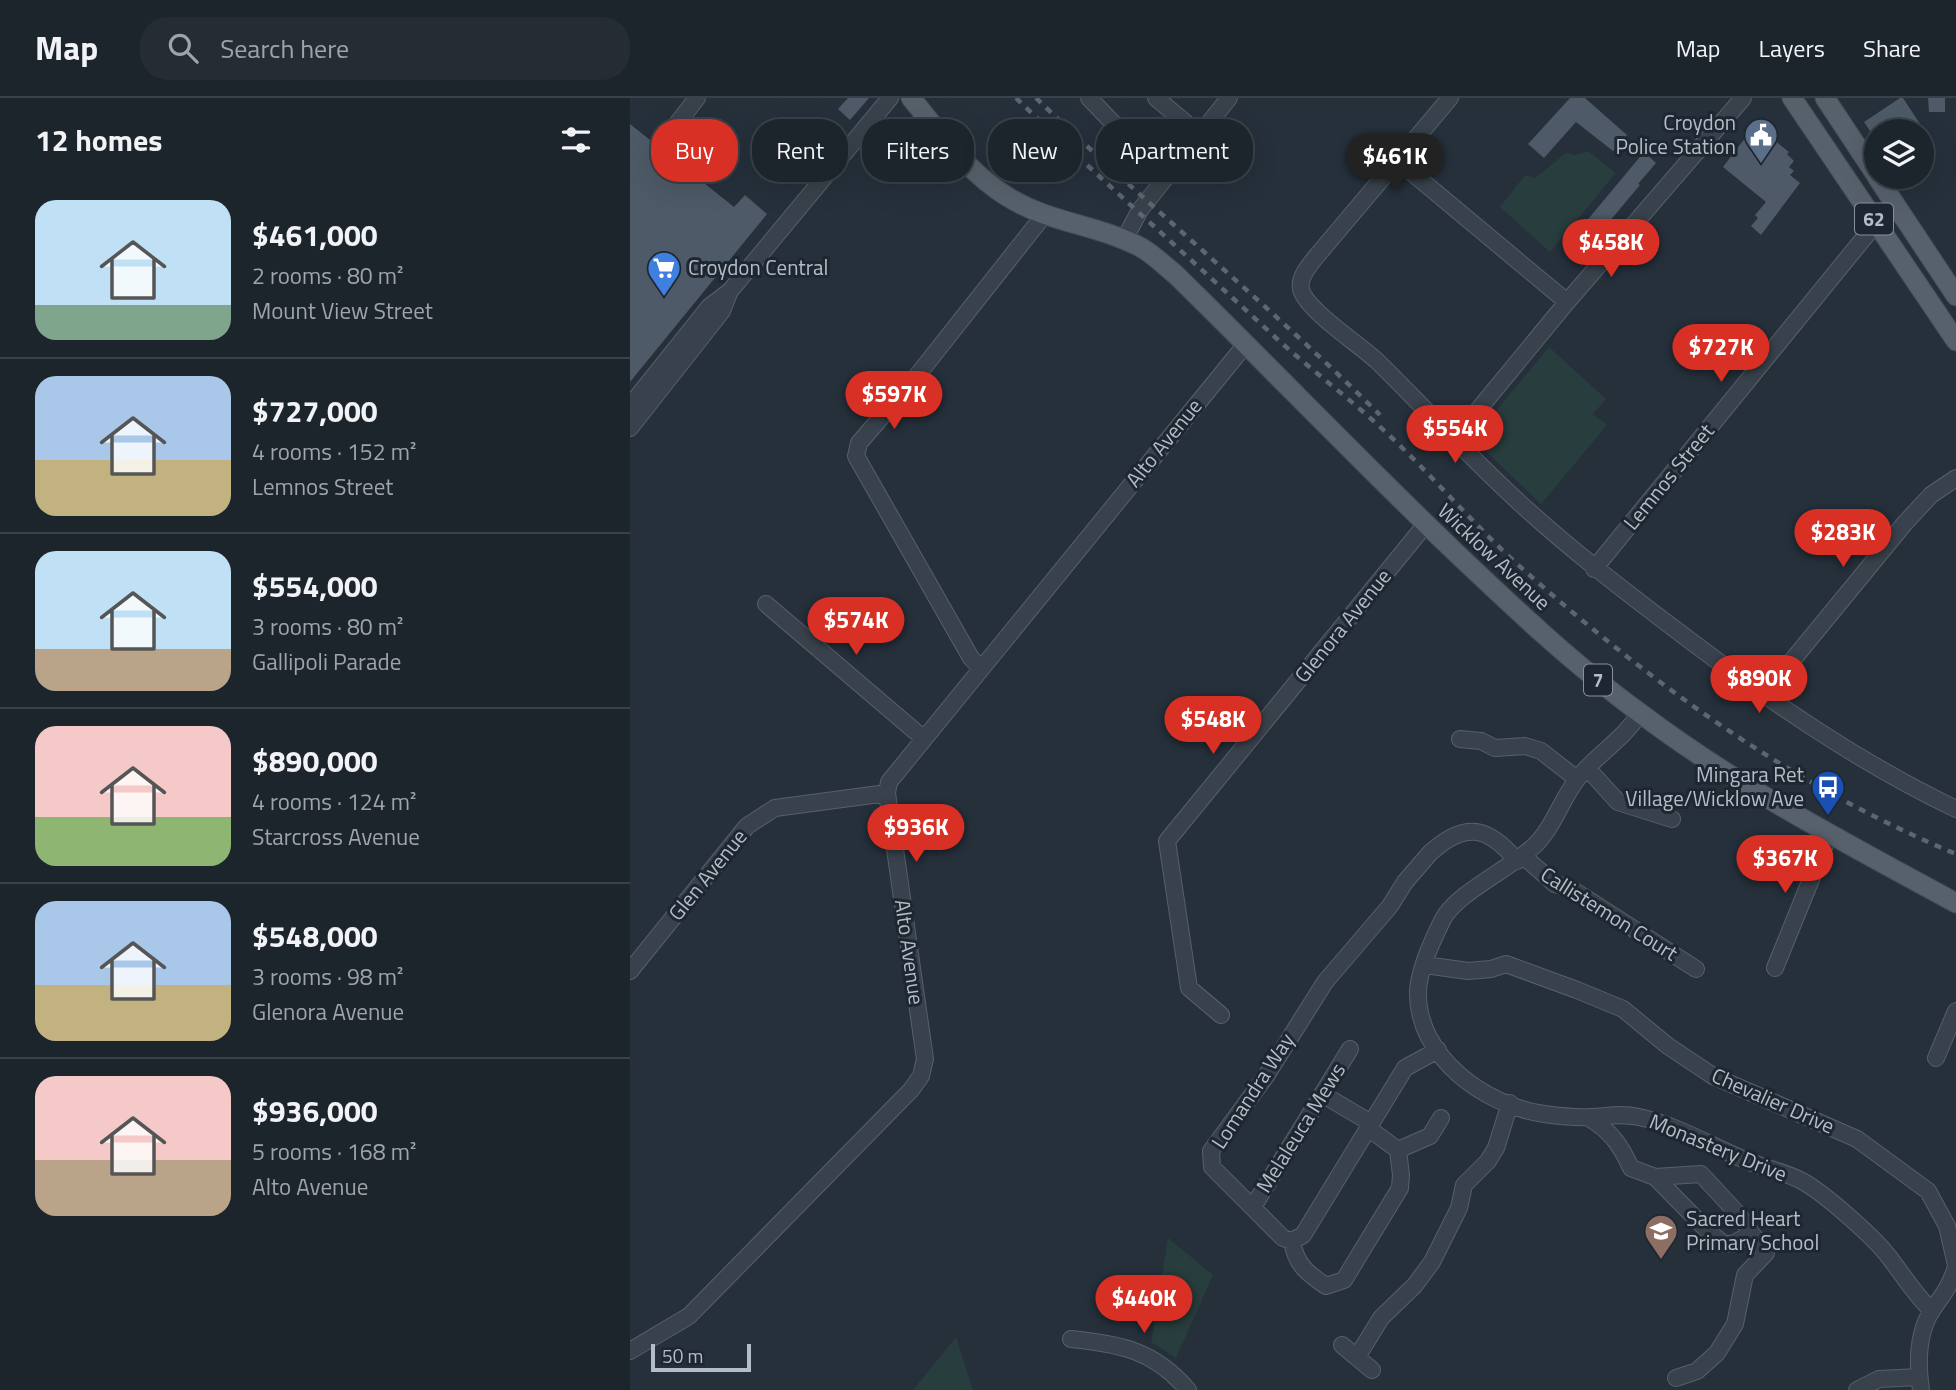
<!DOCTYPE html>
<meta charset="utf-8">
<style>
:root{--surface:#1c242c;--page:#252c34;--text:#f1f3f6;--muted:#a0a4a9;--line:#3a4148;--accent:#d93025}
body{margin:0;font-family:"Titillium Web",sans-serif;background:var(--page);color:var(--text);height:100vh;display:flex;flex-direction:column;font-size:26px;white-space:nowrap}
*{box-sizing:border-box;margin:0}
p{font-size:23px;color:var(--muted)}
.icon{flex:none;width:38px;height:38px;fill:none;stroke:currentColor;stroke-width:2;stroke-linecap:round;stroke-linejoin:round}
.map{position:relative;flex:1;overflow:hidden}
.drawer{display:flex;flex-direction:column;background:var(--surface);width:630px}
.drawer>*{flex:none}
.guide{position:absolute;left:21px;top:21px;width:665px;height:63px;display:flex;gap:14px}
.fabs{position:absolute;left:1234px;top:21px;display:grid;gap:14px}
.fabs a{display:grid;place-items:center;width:70px;height:70px;border-radius:50%;background:var(--surface);box-shadow:0 7px 28px #0002,0 0 0 2px var(--line);font-size:35px}
.scale{position:absolute;left:21px;bottom:18px;width:100px;box-sizing:border-box;padding-left:7px;border:4px solid #b4bdc7;border-top:0;font-size:19px;line-height:24px;white-space:nowrap;color:#b4bdc7;-webkit-text-stroke:5px #1e2731;paint-order:stroke}
.price{position:absolute;translate:-50% -60px;padding:0 16px;border-radius:24px;background:var(--accent);color:#fff;font-size:23px;line-height:46px;filter:drop-shadow(0 2px 4px #0008)}
.price::after{content:'';position:absolute;left:50%;top:42px;width:21px;height:16px;margin-left:-10px;background:inherit;clip-path:polygon(0 0,100% 0,50% 100%)}
.price.current{background:#222;color:#fff}
ul{padding:0;list-style:none}
li{display:flex;align-items:center;gap:21px;height:175px;padding:0 35px}
li+li{border-top:2px solid var(--line)}
li span{display:grid;place-items:center;flex:none;width:196px;height:140px;border-radius:21px;color:#555}
li>.icon{margin-inline-start:auto}
span .icon{width:84px;height:84px;fill:#fffc;stroke-width:1}
li b{font-size:30px}
h2{display:flex;justify-content:space-between;align-items:center;height:84px;padding:0 35px;font-size:30px}
.chip{padding:0 24px;border-radius:28px;background:var(--surface);box-shadow:0 7px 28px #0002,0 0 0 2px var(--line);font-size:24px;line-height:63px}
.chip.current{background:var(--accent);color:#fff}
header{display:flex;align-items:center;gap:42px;box-sizing:border-box;height:98px;padding:0 35px;background:var(--surface);border-bottom:2px solid var(--line)}
header strong{font-size:33px}
nav{display:flex;gap:38px;margin-inline-start:auto;font-size:24px}
.search{width:490px;height:63px;background:var(--page);display:flex;align-items:center;gap:18px;box-sizing:border-box;padding:0 24px;border-radius:28px;color:var(--muted);font-size:26px}
main{display:flex;flex:1;min-height:0}
.map>svg:first-child{display:block}
.green{fill:#283d3d}
.building{fill:#4e5a67}
.lines{fill:none;stroke-linecap:round;stroke-linejoin:round}
.minor-casing{stroke:#57606a;stroke-width:18}
.major-casing{stroke:#424b55;stroke-width:21}
.minor{stroke:#39424c;stroke-width:16}
.major{stroke:#57616c;stroke-width:19}
.rail{stroke:#5b6672;stroke-width:4.5;stroke-dasharray:7 7;stroke-linecap:butt}
.labels{text-anchor:middle;stroke-width:6;stroke-linejoin:round;paint-order:stroke}
.shield{fill:#1e2731;stroke:#87909a;stroke-width:2}
.shield-label{font-size:19px;font-weight:bold;fill:#b4bdc7}
.poi-label{font-size:21px;fill:#b4bdc7;stroke:#1e2731;text-anchor:end}
.street-label{font-size:21px;fill:#b4bdc7;stroke:#1e2731}
</style>
<header>
<strong>Map</strong>
<div class="search"><svg class="icon" aria-label="search" viewBox="0 0 24 24"><circle cx="10" cy="10" r="6"/><path d="M15 15l6 6"/></svg>Search here</div>
<nav><a>Map</a><a>Layers</a><a>Share</a></nav>
</header>
<main>
<section class="drawer">
<h2>12 homes<svg class="icon" aria-label="filters" viewBox="0 0 24 24"><path d="M4 7h16M4 17h16"/><circle cx="9" cy="7" r="2"/><circle cx="15" cy="17" r="2"/></svg></h2>
<ul>
<li><span style="background:linear-gradient(#bfe0f5 75%,#7fa58c 0)"><svg class="icon" aria-label="home" viewBox="0 0 24 24"><path d="M3 11l9-7 9 7M6 9v11h12V9"/></svg></span><div><b>$461,000</b><p>2 rooms · 80 m²</p><p>Mount View Street</p></div></li>
<li><span style="background:linear-gradient(#a9c7e8 60%,#c2b280 0)"><svg class="icon" aria-label="home" viewBox="0 0 24 24"><path d="M3 11l9-7 9 7M6 9v11h12V9"/></svg></span><div><b>$727,000</b><p>4 rooms · 152 m²</p><p>Lemnos Street</p></div></li>
<li><span style="background:linear-gradient(#bfe0f5 70%,#b9a48a 0)"><svg class="icon" aria-label="home" viewBox="0 0 24 24"><path d="M3 11l9-7 9 7M6 9v11h12V9"/></svg></span><div><b>$554,000</b><p>3 rooms · 80 m²</p><p>Gallipoli Parade</p></div></li>
<li><span style="background:linear-gradient(#f6c9c9 65%,#8fb573 0)"><svg class="icon" aria-label="home" viewBox="0 0 24 24"><path d="M3 11l9-7 9 7M6 9v11h12V9"/></svg></span><div><b>$890,000</b><p>4 rooms · 124 m²</p><p>Starcross Avenue</p></div></li>
<li><span style="background:linear-gradient(#a9c7e8 60%,#c2b280 0)"><svg class="icon" aria-label="home" viewBox="0 0 24 24"><path d="M3 11l9-7 9 7M6 9v11h12V9"/></svg></span><div><b>$548,000</b><p>3 rooms · 98 m²</p><p>Glenora Avenue</p></div></li>
<li><span style="background:linear-gradient(#f6c9c9 60%,#b9a48a 0)"><svg class="icon" aria-label="home" viewBox="0 0 24 24"><path d="M3 11l9-7 9 7M6 9v11h12V9"/></svg></span><div><b>$936,000</b><p>5 rooms · 168 m²</p><p>Alto Avenue</p></div></li>
</ul>
</section>
<div class="map">
<svg width="1326" height="1292" viewBox="0 0 1326 1292">
<rect width="100%" height="100%" fill="#25303b"/>
<path class="green" d="M958 53 986 75 920 154 870 109 895 77 905 80 936 55 945 57Z
M919 249 976 301 963 316 977 327 911 406 843 341Z
M538 1140 583 1177 546 1260 521 1244Z
M326 1239 343 1292H283Z"/>
<path class="building" d="M218 0H239L220 22 208 11Z
M940 0H955L997 37 983 53 946 24 914 60 898 46Z
M1270 0H1273L1292 29 1286 33H1240L1234 24Z
M1298 0H1315V14H1299Z
M0 26 104 109 115 97 137 116 0 284Z
M1125 27 1159 54 1157 56 1164 63 1159 69 1164 73 1160 77 1170 85 1131 137 1121 128 1128 120 1125 117 1136 104 1093 69Z
M1014 54 1026 65 1008 86 1010 87 968 137 954 126Z"/>
<g class="lines">
<defs>
<path id="minor" d="M459 0 485 27 539 74
M526 0 569 36
M820 0 690 154C683 163 668 178 671 191 675 211 730 247 747 263 791 306 833 352 878 394 933 446 993 492 1054 538 1140 603 1228 664 1326 711
M46 27 67 0
M768 63 937 204
M494 142 510 112 599 0
M0 308 79 209 100 193 260 0
M0 330 92 213 99 195
M825 340 937 204 1113 0
M964 471 1247 124
M136 506 293 640
M350 569 341 560 226 358 229 345 286 279 414 117
M1133 598 1275 425 1301 397 1326 380
M1010 615C993 642 967 656 948 680 932 700 923 730 905 747 881 771 825 795 812 823 802 843 789 872 788 893 786 959 856 1008 914 1016 929 1018 947 1020 962 1019 978 1018 992 1015 1009 1019 1047 1027 1081 1048 1117 1063 1135 1070 1155 1074 1172 1083 1194 1095 1244 1139 1259 1159 1273 1177 1285 1197 1302 1213
M830 641 851 643 865 650 895 648 911 653 947 681
M957 670 988 704 1042 721
M893 758 925 786 940 790 1066 871
M795 867 838 873 861 871 876 866 947 892 993 911 1038 948 1083 978 1227 1041 1298 1093 1317 1128 1326 1167
M1145 870 1199 737
M0 873 117 728 145 710 257 695
M591 917 559 890 537 743 796 426
M808 952 775 970 673 1137 662 1143 653 1140 582 1069 581 1053 636 978 695 884 760 808 775 784 800 755C835 723 858 728 887 763
M1306 960 1326 913
M692 996 741 1025
M959 1020C981 1033 991 1048 1001 1070L1025 1079 1078 1133 1094 1146H1102L1122 1136
M768 1052 800 1038 811 1020
M1025 1079 1071 1076 1107 1115 1136 1155 1115 1177 1105 1226 1087 1255 1067 1273 1046 1280
M623 1109 720 951
M662 1143C666 1167 677 1175 696 1188L714 1182 770 1090 771 1077 768 1052 738 1030
M441 1241C490 1246 524 1252 558 1292
M712 1247 742 1272
M0 1253 59 1218 281 992 291 978 295 961 257 695 259 684 616 246
M727 1259 751 1220 785 1187 802 1164 829 1110 834 1087 858 1063 866 1050 880 1005
M1227 1292 1249 1281 1289 1279
M1291 1292C1287 1265 1287 1236 1302 1212 1314 1195 1319 1190 1326 1169"/>
<path id="major" d="M281 0C310 35 338 75 378 99 419 125 470 127 512 150 524 157 535 168 546 177 639 268 729 362 823 452 883 509 943 566 1010 615 1109 690 1218 746 1326 805
M1162 0 1326 243
M1195 0 1246 77
M1247 79 1326 198"/>
</defs>
<use href="#minor" class="minor-casing"/>
<use href="#major" class="major-casing"/>
<use href="#minor" class="minor"/>
<use href="#major" class="major"/>
<path class="rail" d="M386 0C471 82 560 160 646 240 679 270 715 297 748 327 799 373 843 427 895 473 1024 588 1165 689 1326 756
M406 0C518 108 639 207 750 317"/>
</g>
<defs>
<symbol id="civic-pin" viewBox="-11 -11 22 30"><path d="M0 17L-7.5 6A9.5 9.5 0 1 1 7.5 6Z" fill="#5c6f8a" stroke="#1e2731"/><path d="M-.6-6.5H3V-4.5H.6V-3L4-1V1h2V6H-6V1h2V-1L-.6-3ZM-1.2 2.5V6h2.4V2.5Z" fill="#fff"/></symbol>
<symbol id="supermarket-pin" viewBox="-11 -11 22 30"><path d="M0 17L-7.5 6A9.5 9.5 0 1 1 7.5 6Z" fill="#3f7fe0" stroke="#1e2731"/><path d="M-6-5.5h2.5l.6 2H6L4.5 2H-2.5L-4.4-4H-6ZM-1.5 3.2a1.3 1.3 0 1 0 .1 0ZM3 3.2a1.3 1.3 0 1 0 .1 0Z" fill="#fff"/></symbol>
<symbol id="bus-pin" viewBox="-11 -11 22 30"><path d="M0 17L-7.5 6A9.5 9.5 0 1 1 7.5 6Z" fill="#1a4fb4" stroke="#1e2731"/><path d="M-5-6H5V4H4V6H2V4H-2V6H-4V4H-5ZM-3.5-4V0h7V-4ZM-3.5 1.2v1.5H-2V1.2ZM2 1.2v1.5H3.5V1.2Z" fill="#fff"/></symbol>
<symbol id="school-pin" viewBox="-11 -11 22 30"><path d="M0 17L-7.5 6A9.5 9.5 0 1 1 7.5 6Z" fill="#8d6e63" stroke="#1e2731"/><path d="M0-5L7-2L0 1L-7-2ZM-4 1L0 2.5L4 1V4Q0 6-4 4Z" fill="#fff"/></symbol>
</defs>
<g fill-rule="evenodd">
<use href="#civic-pin" x="1112" y="18" width="38" height="52"/>
<use href="#supermarket-pin" x="15" y="151" width="38" height="52"/>
<use href="#bus-pin" x="1179" y="670" width="38" height="52"/>
<use href="#school-pin" x="1012" y="1114" width="38" height="52"/>
</g>
<g class="labels">
<g class="shield">
<rect x="1225" y="105.5" width="38" height="31" rx="5"/>
<rect x="954" y="566.5" width="28" height="31" rx="5"/>
</g>
<g class="shield-label">
<text x="1244" y="128">62</text>
<text x="968" y="589">7</text>
</g>
<g class="poi-label">
<text x="1106" y="32">Croydon<tspan x="1106" dy="24">Police Station</tspan></text>
<text x="58" y="177" text-anchor="start">Croydon Central</text>
<text x="1174" y="684">Mingara Ret<tspan x="1174" dy="24">Village/Wicklow Ave</tspan></text>
<text x="1056" y="1128" text-anchor="start">Sacred Heart<tspan x="1056" dy="24">Primary School</tspan></text>
</g>
<g class="street-label">
<text transform="translate(534 345) rotate(-51)" y="7">Alto Avenue</text>
<text transform="translate(1039 379) rotate(-51)" y="7">Lemnos Street</text>
<text transform="translate(864 459) rotate(43)" y="7">Wicklow Avenue</text>
<text transform="translate(713 528) rotate(-51)" y="7">Glenora Avenue</text>
<text transform="translate(78 777) rotate(-51)" y="7">Glen Avenue</text>
<text transform="translate(979 816) rotate(32)" y="7">Callistemon Court</text>
<text transform="translate(279 854) rotate(82)" y="7">Alto Avenue</text>
<text transform="translate(623 993) rotate(-57)" y="7">Lomandra Way</text>
<text transform="translate(1143 1003) rotate(24)" y="7">Chevalier Drive</text>
<text transform="translate(671 1030) rotate(-58)" y="7">Melaleuca Mews</text>
<text transform="translate(1088 1050) rotate(22)" y="7">Monastery Drive</text>
</g>
</g>
</svg>
<div class="fabs">
<a><svg class="icon" aria-label="layers" viewBox="0 0 24 24"><path d="M12 4l9 5-9 5-9-5zM3 14l9 5 9-5"/></svg></a>
</div>
<div class="scale">50 m</div>
<b class="price current" style="left:765px;top:95px">$461K</b>
<b class="price" style="left:981px;top:181px">$458K</b>
<b class="price" style="left:1091px;top:286px">$727K</b>
<b class="price" style="left:264px;top:333px">$597K</b>
<b class="price" style="left:825px;top:367px">$554K</b>
<b class="price" style="left:1213px;top:471px">$283K</b>
<b class="price" style="left:226px;top:559px">$574K</b>
<b class="price" style="left:1129px;top:617px">$890K</b>
<b class="price" style="left:583px;top:658px">$548K</b>
<b class="price" style="left:286px;top:766px">$936K</b>
<b class="price" style="left:1155px;top:797px">$367K</b>
<b class="price" style="left:514px;top:1237px">$440K</b>
<div class="guide">
<a class="chip current">Buy</a>
<a class="chip">Rent</a>
<a class="chip">Filters</a>
<a class="chip">New</a>
<a class="chip">Apartment</a>
</div>
</div>
</main>
